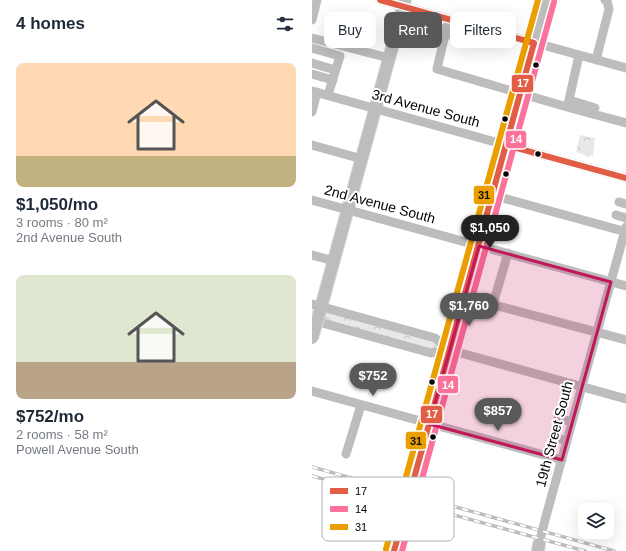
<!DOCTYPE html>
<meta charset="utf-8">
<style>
:root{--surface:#fff;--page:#f6f6f7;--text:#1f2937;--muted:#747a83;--accent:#595959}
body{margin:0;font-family:Arial,sans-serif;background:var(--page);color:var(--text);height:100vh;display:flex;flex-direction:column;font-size:15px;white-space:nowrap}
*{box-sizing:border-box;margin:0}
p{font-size:13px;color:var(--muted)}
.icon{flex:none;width:22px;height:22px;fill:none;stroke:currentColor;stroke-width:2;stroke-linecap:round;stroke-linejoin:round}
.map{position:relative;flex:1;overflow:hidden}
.side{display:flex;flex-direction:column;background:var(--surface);width:312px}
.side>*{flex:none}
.hud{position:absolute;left:12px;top:12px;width:242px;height:36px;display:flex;gap:8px}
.controls{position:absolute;left:266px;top:503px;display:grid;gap:8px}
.controls a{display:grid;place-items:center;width:36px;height:36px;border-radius:8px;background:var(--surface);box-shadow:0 4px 16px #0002;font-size:20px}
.price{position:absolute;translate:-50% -34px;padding:0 9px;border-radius:14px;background:var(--accent);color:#fff;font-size:13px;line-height:26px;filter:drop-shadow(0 1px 2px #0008)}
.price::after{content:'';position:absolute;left:50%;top:24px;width:12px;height:9px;margin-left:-6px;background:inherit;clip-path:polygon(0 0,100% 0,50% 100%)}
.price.active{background:#222;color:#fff}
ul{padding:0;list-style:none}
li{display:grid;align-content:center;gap:8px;height:212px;padding:0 16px}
li span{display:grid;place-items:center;height:124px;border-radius:8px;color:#555}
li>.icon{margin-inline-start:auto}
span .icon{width:72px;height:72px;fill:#fffc;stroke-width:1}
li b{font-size:17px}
h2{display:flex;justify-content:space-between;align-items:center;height:48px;padding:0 16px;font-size:17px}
.pill{padding:0 14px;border-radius:8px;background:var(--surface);box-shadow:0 4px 16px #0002;font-size:14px;line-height:36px}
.pill.active{background:var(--accent);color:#fff}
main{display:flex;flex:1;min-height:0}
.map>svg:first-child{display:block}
.park{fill:url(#park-crowns)}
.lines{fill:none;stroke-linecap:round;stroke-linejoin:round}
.major-tunnel{stroke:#d9d9d9;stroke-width:12;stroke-dasharray:12 6;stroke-linecap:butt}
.major-casing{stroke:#dbdbdb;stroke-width:14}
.minor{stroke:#bdbdbd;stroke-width:9}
.major{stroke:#bdbdbd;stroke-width:12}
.rail-casing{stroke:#bdbdbd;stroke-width:3.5}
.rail{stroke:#fff;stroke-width:2;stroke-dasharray:6;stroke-linecap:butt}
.major-bridge-casing{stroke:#dbdbdb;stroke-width:14;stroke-linecap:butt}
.major-bridge{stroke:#bdbdbd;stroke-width:12}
.bus-1-casing{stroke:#fff;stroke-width:9}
.bus-2-casing{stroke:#fff;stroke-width:9}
.bus-3-casing{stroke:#fff;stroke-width:9}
.bus-1{stroke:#e15d46;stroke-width:6}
.bus-2{stroke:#fb739b;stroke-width:6}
.bus-3{stroke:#eb9e00;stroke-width:6}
.marked{fill:#c2185b;fill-opacity:0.2;stroke:#c2185b;stroke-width:3;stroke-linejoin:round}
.bus-dot{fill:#000;stroke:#fff;stroke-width:1.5}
.labels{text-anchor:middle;stroke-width:4;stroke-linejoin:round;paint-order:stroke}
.street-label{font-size:14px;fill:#000;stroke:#fff}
.key{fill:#fff;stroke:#b2b2b2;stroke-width:1}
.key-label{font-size:11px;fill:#000}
.line-badge{stroke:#fff;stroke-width:1.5}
.badge-label{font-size:11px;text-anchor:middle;font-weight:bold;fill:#fff}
.pale-badge-label{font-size:11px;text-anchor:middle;font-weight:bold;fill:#111}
</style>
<main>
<section class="side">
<h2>4 homes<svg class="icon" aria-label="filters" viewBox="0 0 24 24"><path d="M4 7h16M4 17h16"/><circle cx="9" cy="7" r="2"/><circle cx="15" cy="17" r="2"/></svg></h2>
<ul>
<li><span style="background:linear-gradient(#ffd9b3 75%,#c2b280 0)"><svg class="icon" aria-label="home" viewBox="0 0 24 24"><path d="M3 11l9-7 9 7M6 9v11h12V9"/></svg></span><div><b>$1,050/mo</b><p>3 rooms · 80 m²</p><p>2nd Avenue South</p></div></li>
<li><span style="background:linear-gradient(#dfe7d0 70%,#b9a48a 0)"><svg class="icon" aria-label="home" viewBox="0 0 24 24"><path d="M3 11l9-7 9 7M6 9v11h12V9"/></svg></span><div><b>$752/mo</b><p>2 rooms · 58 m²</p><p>Powell Avenue South</p></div></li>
</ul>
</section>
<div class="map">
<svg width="314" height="551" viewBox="0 0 314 551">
<defs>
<pattern id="park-crowns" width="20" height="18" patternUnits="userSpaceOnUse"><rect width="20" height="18" fill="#e8e8e8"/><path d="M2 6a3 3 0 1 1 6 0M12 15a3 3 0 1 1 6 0" fill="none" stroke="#c5c5c5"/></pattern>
</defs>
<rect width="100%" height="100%" fill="#fff"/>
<path class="park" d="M268 135 283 138 281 154 282 157 278 155V157L264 152Z
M0 308 121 342 127 347 119 350 0 317Z"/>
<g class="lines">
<path class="major-tunnel" d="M87 531 98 493"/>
<defs>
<path id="major" d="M8 311 93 0
M100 485 234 0
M82 551 87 531
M226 551 227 544"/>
</defs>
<use href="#major" class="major-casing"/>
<path class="minor" d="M68 0 314 68
M0 20 5 0
M134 27V30L136 34 148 39
M134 30 125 69 255 107 314 123
M0 38 77 58
M155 41C171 44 171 41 184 32
M0 48 28 56 16 95
M284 60 297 9 295 1 293 0
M0 63 23 70
M0 74 21 80
M0 91 205 148 314 178
M257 100 267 55
M256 106 257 100 283 108
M0 112 5 92
M0 145 50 159
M180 195 314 232
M0 200 314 286
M307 202 314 204
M304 215 314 218
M0 255 22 261
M152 297 314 340
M0 304 123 338 138 350
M181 304 196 253
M0 320 119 353 138 350 314 399
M0 391 250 460
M246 418 260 422
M241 437 255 441
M34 454 49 405
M227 544 233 520 314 227"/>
<use href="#major" class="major"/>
<defs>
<path id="rail" d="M0 467 302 551
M0 476 273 551"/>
</defs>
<use href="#rail" class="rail-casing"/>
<use href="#rail" class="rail"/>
<defs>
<path id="major-bridge" d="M0 338 8 311"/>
</defs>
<use href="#major-bridge" class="major-bridge-casing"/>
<use href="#major-bridge" class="major-bridge"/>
<defs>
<path id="bus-1" d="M68 0 222 43 82 551
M194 145 314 178"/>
<path id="bus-2" d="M90 551 242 2"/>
<path id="bus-3" d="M74 549 226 0"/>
</defs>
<use href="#bus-1" class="bus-1-casing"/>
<use href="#bus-2" class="bus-2-casing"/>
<use href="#bus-3" class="bus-3-casing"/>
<use href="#bus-1" class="bus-1"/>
<use href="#bus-2" class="bus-2"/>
<use href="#bus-3" class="bus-3"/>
</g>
<path class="marked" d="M167 246 299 282 250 460 117 424Z"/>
<g class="bus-dot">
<circle cx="224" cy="65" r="3.5"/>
<circle cx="193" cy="119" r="3.5"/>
<circle cx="226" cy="154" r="3.5"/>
<circle cx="194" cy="174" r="3.5"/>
<circle cx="120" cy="382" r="3.5"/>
<circle cx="121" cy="437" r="3.5"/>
</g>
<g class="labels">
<g class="street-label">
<text transform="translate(114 108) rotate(15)" y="5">3rd Avenue South</text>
<text transform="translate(68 204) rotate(15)" y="5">2nd Avenue South</text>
<text transform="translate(242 434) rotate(-75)" y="5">19th Street South</text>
</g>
</g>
<rect x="10" y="477" width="132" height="64" rx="6" class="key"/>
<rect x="18" y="488" width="18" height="6" fill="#e15d46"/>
<rect x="18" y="506" width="18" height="6" fill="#fb739b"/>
<rect x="18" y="524" width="18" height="6" fill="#eb9e00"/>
<g class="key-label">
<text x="43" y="495">17</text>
<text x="43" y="513">14</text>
<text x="43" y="531">31</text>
</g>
<g class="line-badge">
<rect x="199" y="74" width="23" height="19" rx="4" fill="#e15d46"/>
<rect x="193" y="130" width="22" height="19" rx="4" fill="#fb739b"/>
<rect x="161" y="185" width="22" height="20" rx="4" fill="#eb9e00"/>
<rect x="125" y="375" width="22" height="19" rx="4" fill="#fb739b"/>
<rect x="108" y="405" width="23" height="19" rx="4" fill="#e15d46"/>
<rect x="93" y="431" width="22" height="19" rx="4" fill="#eb9e00"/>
</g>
<g class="badge-label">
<text x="211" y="87">17</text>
<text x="204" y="143">14</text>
<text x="136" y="389">14</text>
<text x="120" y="418">17</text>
</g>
<g class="pale-badge-label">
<text x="172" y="199">31</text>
<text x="104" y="445">31</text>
</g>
</svg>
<div class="controls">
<a><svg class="icon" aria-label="layers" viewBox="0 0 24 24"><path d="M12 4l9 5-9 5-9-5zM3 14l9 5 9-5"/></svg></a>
</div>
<b class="price active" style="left:178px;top:249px">$1,050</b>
<b class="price" style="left:157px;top:327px">$1,760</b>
<b class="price" style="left:61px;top:397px">$752</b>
<b class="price" style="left:186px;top:432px">$857</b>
<div class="hud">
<a class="pill">Buy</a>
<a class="pill active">Rent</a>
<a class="pill">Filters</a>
</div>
</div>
</main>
